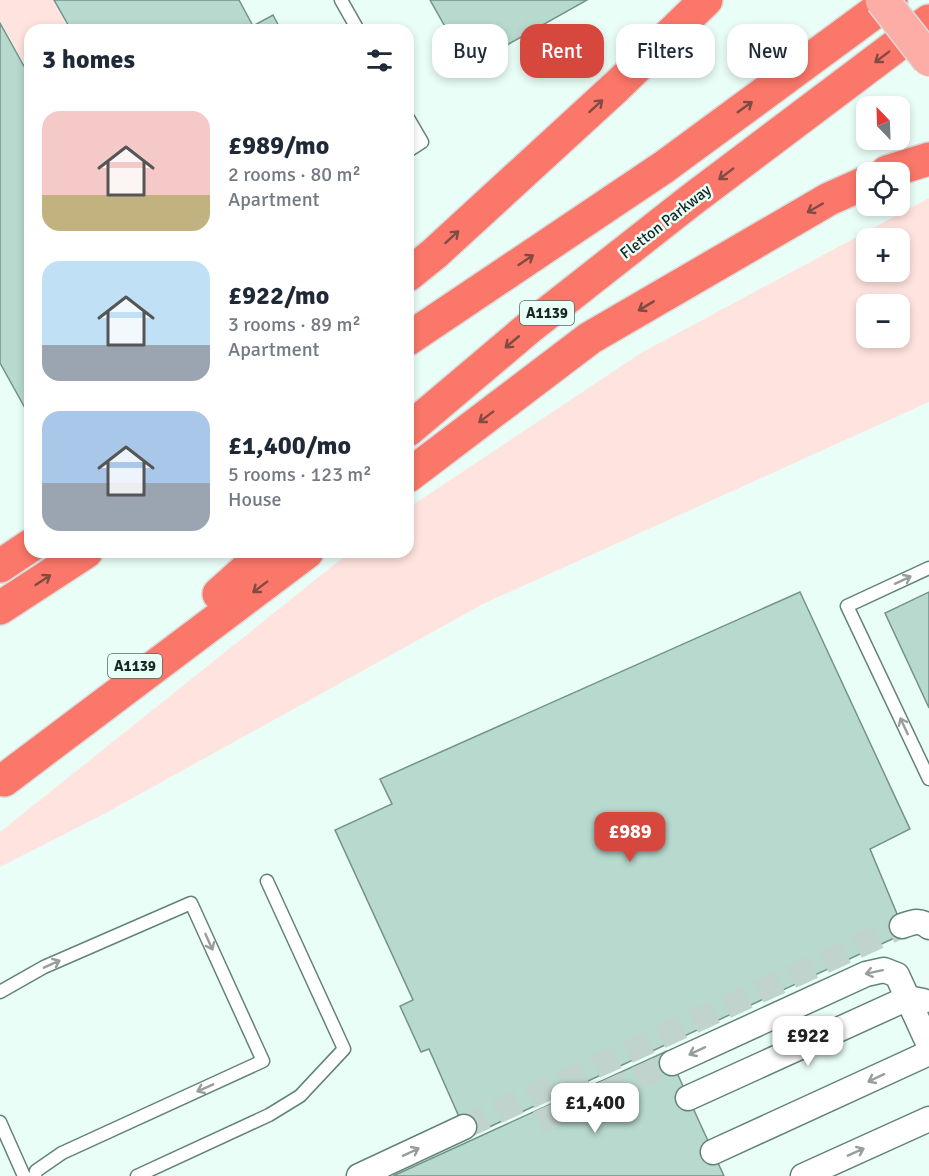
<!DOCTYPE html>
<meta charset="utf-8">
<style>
:root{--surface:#fff;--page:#f2f2f3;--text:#1f2937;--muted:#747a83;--accent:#d6483d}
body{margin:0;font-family:Signika,sans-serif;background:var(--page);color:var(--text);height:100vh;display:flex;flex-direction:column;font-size:22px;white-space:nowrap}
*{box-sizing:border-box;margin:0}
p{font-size:20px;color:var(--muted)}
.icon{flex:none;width:33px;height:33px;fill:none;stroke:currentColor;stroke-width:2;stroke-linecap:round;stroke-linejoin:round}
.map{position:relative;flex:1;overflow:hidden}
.drawer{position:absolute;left:24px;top:24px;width:390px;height:534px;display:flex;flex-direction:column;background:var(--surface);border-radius:18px;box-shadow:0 3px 9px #0003}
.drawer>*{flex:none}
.banner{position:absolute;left:432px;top:24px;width:406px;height:54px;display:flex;gap:12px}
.needle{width:39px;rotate:337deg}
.tools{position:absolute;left:856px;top:96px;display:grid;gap:12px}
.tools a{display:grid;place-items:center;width:54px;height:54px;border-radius:12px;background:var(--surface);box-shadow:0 3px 9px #0003;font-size:30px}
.price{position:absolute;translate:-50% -51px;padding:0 14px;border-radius:12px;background:#fff;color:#222;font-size:20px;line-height:39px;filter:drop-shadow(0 2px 3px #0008)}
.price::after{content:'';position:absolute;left:50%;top:36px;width:18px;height:14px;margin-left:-9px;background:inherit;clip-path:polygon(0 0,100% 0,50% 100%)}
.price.current{background:var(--accent);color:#fff}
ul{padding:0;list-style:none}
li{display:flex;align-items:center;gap:18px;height:150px;padding:0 18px}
li span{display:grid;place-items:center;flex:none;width:168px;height:120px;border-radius:18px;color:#555}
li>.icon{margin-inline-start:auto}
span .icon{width:72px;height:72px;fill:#fffc;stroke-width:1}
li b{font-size:26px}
h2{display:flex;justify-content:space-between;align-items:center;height:72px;padding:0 18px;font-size:26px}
.tag{padding:0 21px;border-radius:18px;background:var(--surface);box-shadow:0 3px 9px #0003;font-size:21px;line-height:54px}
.tag.current{background:var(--accent);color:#fff}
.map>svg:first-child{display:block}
.green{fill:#ffe3de;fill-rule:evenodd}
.building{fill:#b7d9ce;stroke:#739389;stroke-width:1.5}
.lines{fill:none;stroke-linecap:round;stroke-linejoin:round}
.street-tunnel{stroke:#c0d3cd;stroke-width:24;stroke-dasharray:24 12;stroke-linecap:butt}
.lane-casing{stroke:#638379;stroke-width:15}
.street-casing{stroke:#638379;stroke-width:27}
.highway-casing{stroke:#dadcdc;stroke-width:36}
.lane{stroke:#fff;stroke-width:12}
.street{stroke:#fff;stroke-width:24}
.highway{stroke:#fa7769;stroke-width:33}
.primary-bridge-casing{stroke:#dadcdc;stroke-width:36;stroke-linecap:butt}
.primary-bridge{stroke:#fcada5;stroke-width:33}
.oneway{stroke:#7f4b42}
.oneway2{stroke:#989e9c}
.labels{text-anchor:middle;stroke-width:5;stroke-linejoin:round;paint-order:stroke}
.shield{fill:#eafef8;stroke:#586863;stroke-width:1.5}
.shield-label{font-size:15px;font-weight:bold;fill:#1a2723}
.street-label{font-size:16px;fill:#1a2723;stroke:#eafef8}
</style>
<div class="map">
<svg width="929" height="1176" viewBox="0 0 929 1176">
<rect width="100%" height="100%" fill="#eafef8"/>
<path class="green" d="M0 0H53L69 30H30V74L0 21Z
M929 198V402L483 604 104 814 0 867V832L350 552H408V508L641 353ZM867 238H900V272H867ZM867 304H900V338H867Z"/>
<path class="building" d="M54 0H239L253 26 273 15 281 30H71Z
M430 0H587L468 67Z
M0 23 30 77V405L25 408 0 363Z
M800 592 910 829 870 849 905 933 468 1137 429 1049 421 1052 400 1006 413 1000 335 830 392 804 380 779Z
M929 592V708L885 613Z
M667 1051 724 1176H393Z"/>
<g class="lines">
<path class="street-tunnel" d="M538 1123 672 1063
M464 1127 902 926"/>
<defs>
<path id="lane" d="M341 0 358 30
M408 118 422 142 408 151
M929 568 847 606 929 779
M0 992 44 967 191 903 263 1061 62 1153 36 1171 35 1176
M0 1122 24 1176
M137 1176 269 1115 300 1096 344 1049 267 881"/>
<path id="street" d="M902 926C913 922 920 919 929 927
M672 1063 866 974 884 970 897 975 929 1045
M688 1098 908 998 923 1001
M713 1152 929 1053
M359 1176 464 1127
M803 1176 929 1119"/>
<path id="highway" d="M887 172 929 159
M408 275 434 254 616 87 706 0
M408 339 664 167 891 0
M408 430 531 326 690 201 929 21
M408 476 590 338 829 199 867 182
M0 566 30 546
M219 594 266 552
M0 608 86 552
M4 780 307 552"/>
</defs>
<use href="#lane" class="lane-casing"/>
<use href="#street" class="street-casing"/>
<use href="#highway" class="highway-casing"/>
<use href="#lane" class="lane"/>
<use href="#street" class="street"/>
<use href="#highway" class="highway"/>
<defs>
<path id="primary-bridge" d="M882 0 929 60"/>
</defs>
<use href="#primary-bridge" class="primary-bridge-casing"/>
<use href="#primary-bridge" class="primary-bridge"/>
</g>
<defs><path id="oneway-shaft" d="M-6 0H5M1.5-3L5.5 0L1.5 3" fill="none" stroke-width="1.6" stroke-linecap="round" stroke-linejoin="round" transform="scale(1.5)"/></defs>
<g class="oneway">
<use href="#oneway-shaft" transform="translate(882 57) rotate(143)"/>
<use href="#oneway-shaft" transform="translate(596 106) rotate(-42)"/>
<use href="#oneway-shaft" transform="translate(745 107) rotate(-36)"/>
<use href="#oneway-shaft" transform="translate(726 174) rotate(143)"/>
<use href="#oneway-shaft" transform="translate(815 208) rotate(150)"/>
<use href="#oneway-shaft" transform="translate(452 237) rotate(-42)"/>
<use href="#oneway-shaft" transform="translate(526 260) rotate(-34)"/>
<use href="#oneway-shaft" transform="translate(646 306) rotate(149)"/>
<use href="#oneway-shaft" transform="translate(512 342) rotate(140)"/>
<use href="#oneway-shaft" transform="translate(486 417) rotate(143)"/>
<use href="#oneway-shaft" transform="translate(43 580) rotate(-33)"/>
<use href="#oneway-shaft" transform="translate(260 587) rotate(143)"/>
</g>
<g class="oneway2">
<use href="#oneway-shaft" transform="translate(903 580) rotate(-25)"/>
<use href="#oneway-shaft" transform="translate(904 726) rotate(-115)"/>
<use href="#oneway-shaft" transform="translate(209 942) rotate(66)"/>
<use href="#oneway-shaft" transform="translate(52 964) rotate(-24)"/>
<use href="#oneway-shaft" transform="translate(874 972) rotate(168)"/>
<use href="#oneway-shaft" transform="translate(697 1051) rotate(155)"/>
<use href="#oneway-shaft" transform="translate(876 1078) rotate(155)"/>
<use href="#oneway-shaft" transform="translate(205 1088) rotate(156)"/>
<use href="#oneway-shaft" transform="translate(411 1152) rotate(-25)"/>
<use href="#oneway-shaft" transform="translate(856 1152) rotate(-24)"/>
</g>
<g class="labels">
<g class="shield">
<rect x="520" y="301" width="54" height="24" rx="4.5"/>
<rect x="108" y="654" width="54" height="24" rx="4.5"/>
</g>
<g class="shield-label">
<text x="547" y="318">A1139</text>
<text x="135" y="671">A1139</text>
</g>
<g class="street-label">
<text transform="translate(665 221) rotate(-38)" y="6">Fletton Parkway</text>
</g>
</g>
</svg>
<div class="tools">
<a><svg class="needle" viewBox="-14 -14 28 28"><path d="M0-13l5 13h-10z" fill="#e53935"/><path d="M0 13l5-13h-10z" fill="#747a83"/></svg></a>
<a><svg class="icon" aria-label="locate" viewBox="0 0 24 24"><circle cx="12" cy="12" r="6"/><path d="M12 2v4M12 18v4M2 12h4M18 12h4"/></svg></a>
<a>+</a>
<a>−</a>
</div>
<b class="price current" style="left:630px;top:863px">£989</b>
<b class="price" style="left:808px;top:1067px">£922</b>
<b class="price" style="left:595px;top:1134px">£1,400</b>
<div class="banner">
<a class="tag">Buy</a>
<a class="tag current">Rent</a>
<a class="tag">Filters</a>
<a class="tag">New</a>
</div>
<section class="drawer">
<h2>3 homes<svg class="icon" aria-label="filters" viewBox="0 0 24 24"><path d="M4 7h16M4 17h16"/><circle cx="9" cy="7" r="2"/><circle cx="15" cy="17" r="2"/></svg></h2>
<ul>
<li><span style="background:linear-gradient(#f6c9c9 70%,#c2b280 0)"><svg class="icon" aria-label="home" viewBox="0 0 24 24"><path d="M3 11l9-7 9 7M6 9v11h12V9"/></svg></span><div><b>£989/mo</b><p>2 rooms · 80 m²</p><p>Apartment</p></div></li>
<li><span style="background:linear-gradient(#bfe0f5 70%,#9aa5b1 0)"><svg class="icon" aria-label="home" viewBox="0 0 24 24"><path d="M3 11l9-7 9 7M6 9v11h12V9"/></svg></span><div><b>£922/mo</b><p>3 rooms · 89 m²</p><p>Apartment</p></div></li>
<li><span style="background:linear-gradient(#a9c7e8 60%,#9aa5b1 0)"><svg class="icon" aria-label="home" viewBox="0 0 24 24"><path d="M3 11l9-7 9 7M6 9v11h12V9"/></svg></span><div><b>£1,400/mo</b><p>5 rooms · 123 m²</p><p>House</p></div></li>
</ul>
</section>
</div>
